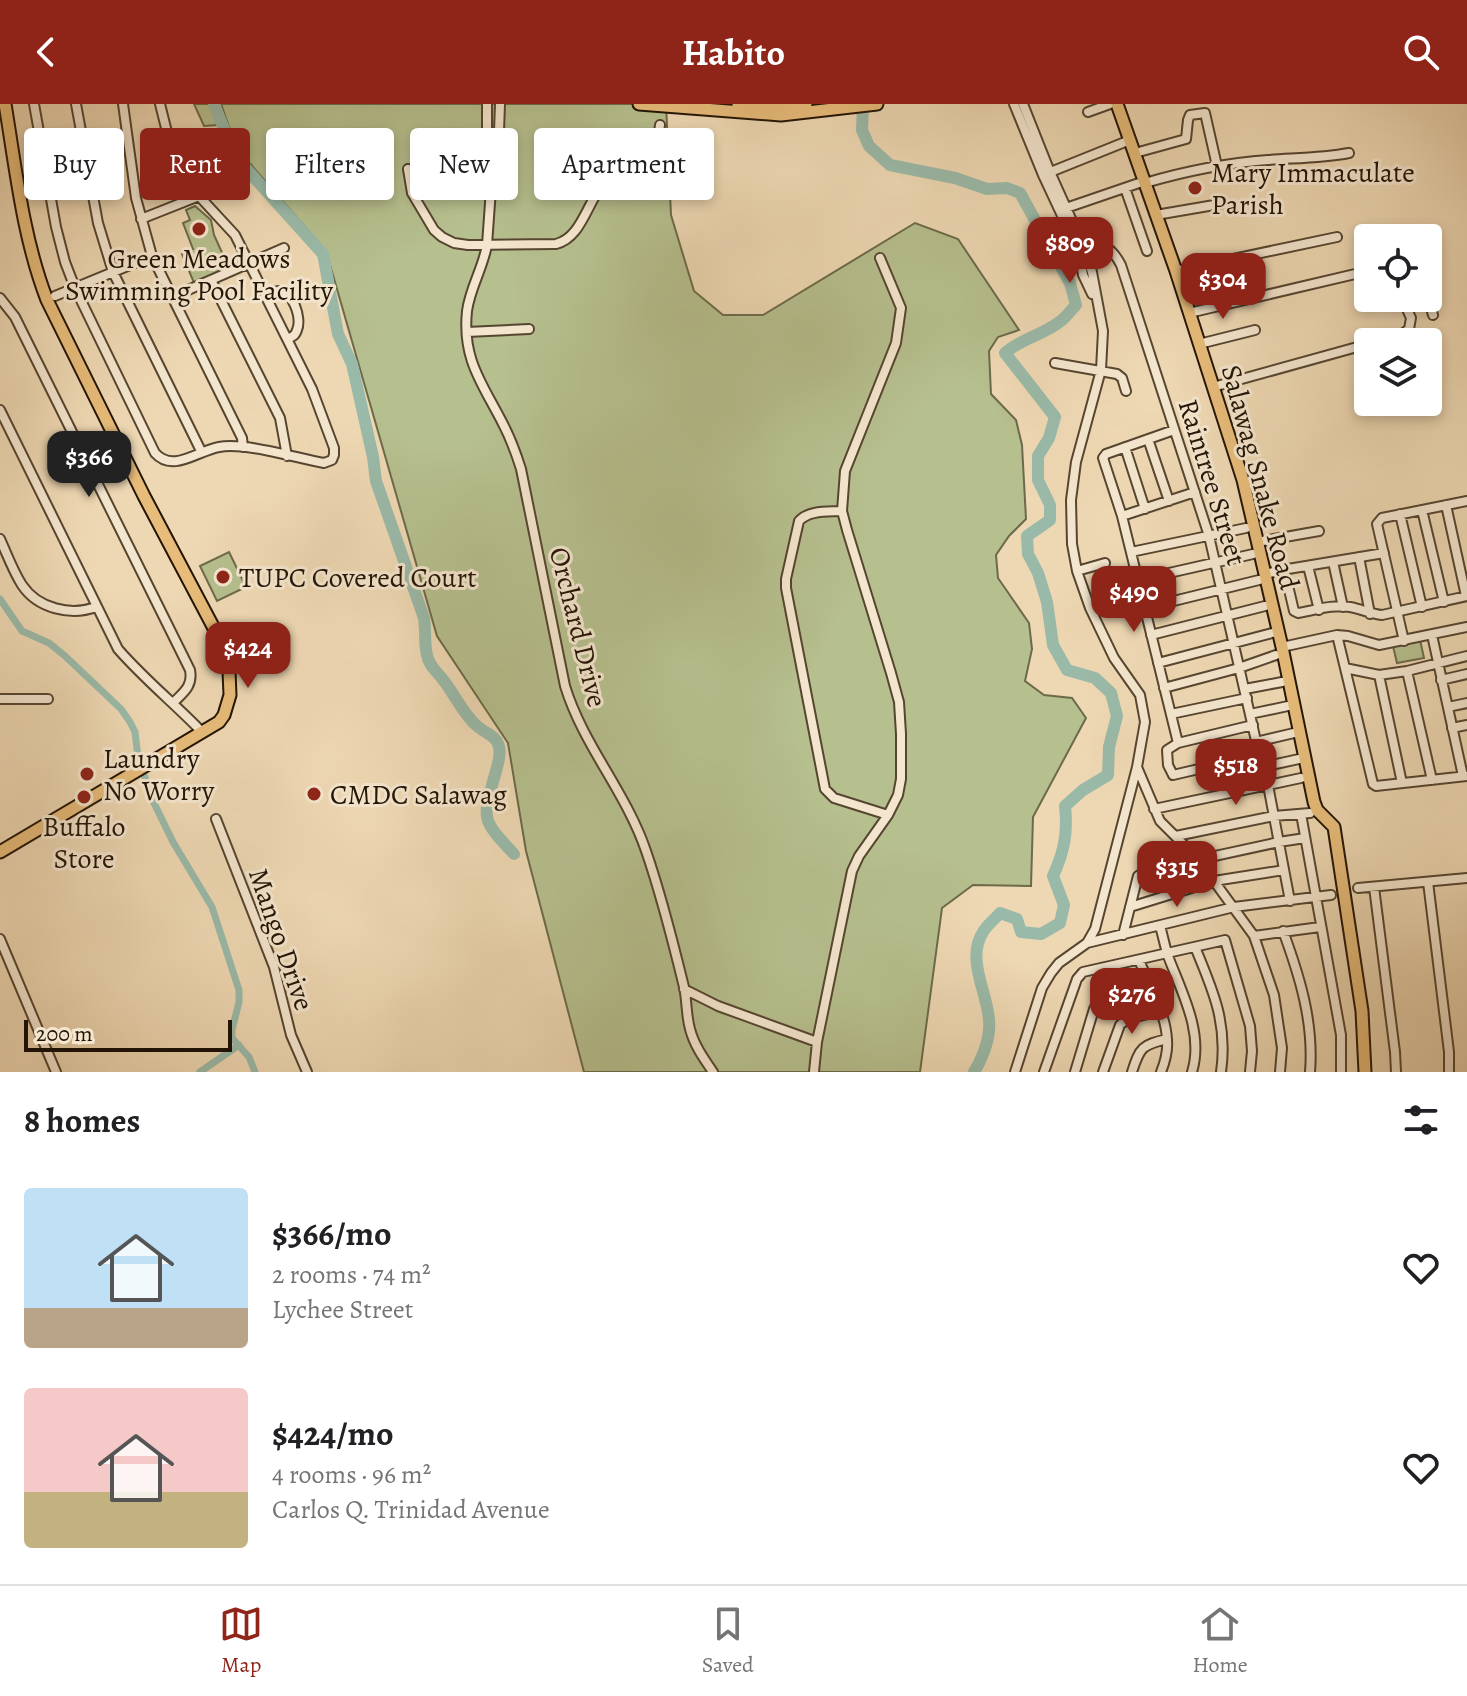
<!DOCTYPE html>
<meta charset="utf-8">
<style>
:root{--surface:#fff;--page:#f2f2f2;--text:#202124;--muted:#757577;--line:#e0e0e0;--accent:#8f2418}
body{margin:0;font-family:Alegreya,serif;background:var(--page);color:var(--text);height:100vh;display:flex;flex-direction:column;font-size:30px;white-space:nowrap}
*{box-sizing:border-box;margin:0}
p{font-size:26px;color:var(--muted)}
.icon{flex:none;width:44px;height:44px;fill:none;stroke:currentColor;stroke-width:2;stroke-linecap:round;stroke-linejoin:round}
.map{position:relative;height:968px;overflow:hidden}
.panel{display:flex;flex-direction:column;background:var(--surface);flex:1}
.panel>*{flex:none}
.guide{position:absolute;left:24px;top:24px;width:800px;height:72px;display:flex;gap:16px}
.controls{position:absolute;left:1354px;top:120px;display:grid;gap:16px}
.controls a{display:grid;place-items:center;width:88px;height:88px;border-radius:8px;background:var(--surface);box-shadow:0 4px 12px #0003;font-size:40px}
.scale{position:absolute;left:24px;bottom:20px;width:208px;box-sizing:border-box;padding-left:8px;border:4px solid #231405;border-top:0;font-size:22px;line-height:28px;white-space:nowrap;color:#231405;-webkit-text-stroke:6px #f4e6ce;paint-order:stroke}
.price{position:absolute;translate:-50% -68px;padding:0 18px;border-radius:16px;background:var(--accent);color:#fff;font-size:26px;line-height:52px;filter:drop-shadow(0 2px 4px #0008)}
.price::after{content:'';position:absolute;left:50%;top:48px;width:24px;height:18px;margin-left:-12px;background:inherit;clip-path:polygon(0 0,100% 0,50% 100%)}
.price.on{background:#222;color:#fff}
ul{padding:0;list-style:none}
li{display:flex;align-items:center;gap:24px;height:200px;padding:0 24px}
li span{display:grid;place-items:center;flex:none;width:224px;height:160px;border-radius:8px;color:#555}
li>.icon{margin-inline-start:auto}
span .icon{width:96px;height:96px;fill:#fffc;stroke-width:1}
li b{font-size:34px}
h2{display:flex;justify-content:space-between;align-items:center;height:96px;padding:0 24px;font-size:34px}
.tag{padding:0 28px;border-radius:8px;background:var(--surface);box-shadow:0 4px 12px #0003;font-size:28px;line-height:72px}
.tag.on{background:var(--accent);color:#fff}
header{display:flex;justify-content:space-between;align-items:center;height:104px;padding:0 24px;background:var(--accent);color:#fff;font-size:36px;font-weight:700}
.tabs{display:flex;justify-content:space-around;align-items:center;height:112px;border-top:2px solid var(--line);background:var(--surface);font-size:22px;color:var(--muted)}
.tabs a{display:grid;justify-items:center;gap:4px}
.tabs .on{color:var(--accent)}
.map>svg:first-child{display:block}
.green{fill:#b6bf8e;stroke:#6c6a4a;stroke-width:2}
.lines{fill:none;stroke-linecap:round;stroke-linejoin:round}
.canal{stroke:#9abaa9;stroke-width:7}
.river{stroke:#9abaa9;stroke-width:12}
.minor-casing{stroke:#564530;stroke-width:12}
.major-casing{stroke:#231405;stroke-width:15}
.minor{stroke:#f4e6ce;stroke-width:8}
.major{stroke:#e7bc7a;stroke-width:11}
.poi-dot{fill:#8f2418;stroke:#f4e6ce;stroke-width:3}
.labels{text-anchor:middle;stroke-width:6;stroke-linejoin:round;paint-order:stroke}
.poi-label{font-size:28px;fill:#231405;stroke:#f4e6ce;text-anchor:start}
.street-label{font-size:28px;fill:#231405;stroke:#f4e6ce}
</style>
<header><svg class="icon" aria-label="back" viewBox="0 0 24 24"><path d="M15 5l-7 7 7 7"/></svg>Habito<svg class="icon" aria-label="search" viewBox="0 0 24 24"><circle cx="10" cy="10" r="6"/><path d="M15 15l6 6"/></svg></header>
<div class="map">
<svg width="1467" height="968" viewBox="0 0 1467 968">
<rect width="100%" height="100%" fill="#eed8b3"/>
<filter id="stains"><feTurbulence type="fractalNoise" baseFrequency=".0025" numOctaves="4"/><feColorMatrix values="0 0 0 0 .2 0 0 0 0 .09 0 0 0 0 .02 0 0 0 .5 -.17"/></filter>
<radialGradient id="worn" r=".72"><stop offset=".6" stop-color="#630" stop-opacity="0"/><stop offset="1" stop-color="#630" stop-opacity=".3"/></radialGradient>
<path class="green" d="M194 0H213L219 21 204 22Z
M221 0H666L671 111 694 187 723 211H763L915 119 958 135 1019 226 998 233 989 247 991 290 1016 316 1022 341 1026 415 1009 432 996 451 998 474 1029 519 1032 545 1025 577 1044 591 1072 594 1086 614 1033 713 1031 782 973 781 942 804 920 968H584L526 747 508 639 437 532 326 147 246 55 229 23Z
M195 102 211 116 214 131 229 164 194 179 182 150 193 145 183 119 190 116 186 106Z
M229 448 246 483 217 497 200 462Z
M1420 536 1424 554 1397 559 1393 542Z"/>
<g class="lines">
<path class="canal" d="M0 495 22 527 49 539 65 552 121 605 130 618 135 628 138 653 153 697 173 738 212 803 239 886V898L232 926V934L249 953 255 968
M200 968 239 941"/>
<path class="river" d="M214 0 228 35 242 60 323 150 338 230 352 260 373 353 376 377 424 514C426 526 424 540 427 551 429 563 438 568 444 577 455 591 463 610 477 622 485 629 497 632 499 643 501 651 498 660 496 667 483 715 479 713 514 750
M863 0 862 26 869 42 890 61 955 74 987 85 1007 84 1020 89 1070 179 1076 201C1071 206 1067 212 1062 216 1044 231 1022 234 1005 249L1055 313 1049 334 1038 352V376L1050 401V416L1027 432 1028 450 1038 469 1047 498 1053 541 1067 566 1095 574 1111 589 1117 612 1109 643 1108 671 1083 686 1065 702C1068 729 1064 748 1053 772L1064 801 1060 819 1041 830 1021 828 1017 815 1000 809C995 815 987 821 983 828 964 858 992 894 989 926 988 940 981 957 974 968"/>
<defs>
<path id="minor" d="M34 0 56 123 65 158 75 184 155 349C173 369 197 347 219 343 245 338 296 354 324 359L332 356 334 351V344L312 285 235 131 199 92 176 53 169 36 160 0
M76 0 98 119 113 168 201 347
M123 0 136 94 152 152 242 334 243 343
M487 0V27L490 51
M500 0 499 27 494 43 487 141C483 164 470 184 467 207 462 255 482 279 502 318 510 333 516 349 521 365L565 582C583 641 626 688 646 747 661 790 673 838 684 883 687 896 686 911 690 925 694 941 704 955 713 968
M1014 0 1043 71 1079 148 1083 171 1092 190
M1088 8 1110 0
M1135 49 1186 35 1188 16 1190 11 1205 9 1217 62
M408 65 412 89 434 126 442 133 454 139 468 141 556 140C584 133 587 93 608 76 622 65 641 68 655 55L660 21
M1048 69 1130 36
M1145 79C1186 67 1226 59 1268 56 1295 54 1322 54 1349 49
M1125 84 1147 147
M1066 104 1139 79
M1156 111 1220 100
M141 115 199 92
M1079 148C1101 140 1109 138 1121 161L1209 432 1262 663 1299 655
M1176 167 1337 133
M211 176 280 314 287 352
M266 191C269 190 275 187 279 187 293 187 302 214 297 226 295 232 293 232 288 235
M55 192 152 152
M172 193 284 144
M0 194 15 213 190 566C193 582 184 588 174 598
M1428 194 1433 211
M1189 209 1368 167
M467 228 529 225
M1376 238 1401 231 1409 225 1411 214 1402 194
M1199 240 1255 226
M1055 259 1117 270 1122 274 1126 287
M1213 283 1368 240
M0 306 118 545C144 575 175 600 202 628
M1174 326 1106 350 1103 354 1122 412 1178 639
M1148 335 1169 397
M1125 343 1145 405
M1446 401 1466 492
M1422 406 1444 498
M842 407C828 408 809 406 799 417L786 475V484L825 685 834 694 888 711
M1400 410 1422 503
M1122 412 1195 388
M0 435C7 450 13 467 22 481 38 505 71 512 96 503
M1257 438 1319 427
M1131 448 1246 424
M1359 453 1370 510
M1333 458 1343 503
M1308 462 1319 506
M1282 466 1384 449
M1077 467 1105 459
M1265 470 1282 466 1286 473 1294 507 1298 509C1315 506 1334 500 1350 503 1361 505 1371 510 1382 511L1467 492
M1138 476 1253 450
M1145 504 1259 476
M1151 531 1265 502
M1337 531 1373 680 1376 682 1467 672
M1432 531 1463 672
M1404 537 1377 420 1382 414 1467 397
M1282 543 1337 531 1348 532 1379 541 1467 523
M1158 559 1272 529
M1345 564 1379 571 1407 567 1467 552
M1407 567 1432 676
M1379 571 1402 679
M1441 576 1467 570
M1164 584 1239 564 1276 551
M1245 585 1282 578
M0 595H48
M1448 603 1467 599
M1171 610 1247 594
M1250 610 1288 602
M1253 621 1178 639 1167 646 1168 661 1173 671 1259 651
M1452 624 1467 621
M1256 638 1294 629
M1137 663 1160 717 1198 755 1254 832 1274 891 1282 944 1280 968
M1268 681 1290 797
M1154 705 1301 674
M1301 710 1341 931V968
M216 715 274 863 291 931 307 968
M1176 732 1274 712 1310 709
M1428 778 1449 948V968
M1374 783 1395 948 1396 968
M1358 784 1467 774
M1130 803 1214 777 1284 766
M1160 822C1163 832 1165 843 1168 852 1182 889 1204 929 1192 968
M1283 827C1300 873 1314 919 1310 968
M1123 831 1138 772 1146 767 1279 738 1305 734
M1254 832 1320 823
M0 835 56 968
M1087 839 1234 803 1331 791
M1195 843C1213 886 1228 920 1221 968
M1139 856C1149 881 1166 909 1167 936 1168 947 1165 958 1161 968
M684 885 718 902 817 938
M814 968 817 938 852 767 859 752 888 711 898 691 901 675V630L899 598 891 569 847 426 842 407 845 367 896 239 901 204 880 154
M1015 968 1042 884 1051 869 1059 859 1087 839 1095 825 1137 663 1145 618 1140 591 1114 554 1090 504 1077 467 1072 440 1071 396 1076 358 1101 266 1103 227 1092 168 1085 146 1050 68 1023 0
M1044 968 1077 875 1083 868 1225 836 1250 922 1252 947 1250 968
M1075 968 1094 905 1100 894 1149 881
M1103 968 1120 921 1127 915 1161 907
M1132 968C1140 943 1142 941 1167 935"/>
<path id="major" d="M639 0 781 11 877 0
M738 0 780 2 806 0
M1117 0 1176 167 1243 376 1282 543 1314 698 1317 706 1334 723 1362 907 1365 968
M0 748 219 618 224 611 230 591 229 567 217 530 144 392 47 196C23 134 16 66 5 0"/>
</defs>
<use href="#minor" class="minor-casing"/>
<use href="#major" class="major-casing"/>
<use href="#minor" class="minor"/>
<use href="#major" class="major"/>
</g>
<g class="poi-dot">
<circle cx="1195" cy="84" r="8"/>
<circle cx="199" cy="125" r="8"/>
<circle cx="223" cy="473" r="8"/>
<circle cx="87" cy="670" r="8"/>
<circle cx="314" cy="690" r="8"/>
<circle cx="84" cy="693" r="8"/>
</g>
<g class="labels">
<g class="poi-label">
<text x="1211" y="78">Mary Immaculate<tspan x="1211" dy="32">Parish</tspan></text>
<text x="199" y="164" text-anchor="middle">Green Meadows<tspan x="199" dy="32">Swimming Pool Facility</tspan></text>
<text x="239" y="483">TUPC Covered Court</text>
<text x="103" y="664">Laundry<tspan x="103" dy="32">No Worry</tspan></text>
<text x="330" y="700">CMDC Salawag</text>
<text x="84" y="732" text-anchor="middle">Buffalo<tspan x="84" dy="32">Store</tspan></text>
</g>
<g class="street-label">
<text transform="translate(1261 373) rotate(75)" y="10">Salawag Snake Road</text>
<text transform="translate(1213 378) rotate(73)" y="10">Raintree Street</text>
<text transform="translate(579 523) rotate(76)" y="10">Orchard Drive</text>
<text transform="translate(282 835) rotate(71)" y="10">Mango Drive</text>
</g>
</g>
<rect width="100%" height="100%" filter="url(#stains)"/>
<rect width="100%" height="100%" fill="url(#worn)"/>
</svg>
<div class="controls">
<a><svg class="icon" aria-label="locate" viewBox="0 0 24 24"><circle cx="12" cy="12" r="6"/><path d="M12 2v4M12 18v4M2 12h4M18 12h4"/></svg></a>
<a><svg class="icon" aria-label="layers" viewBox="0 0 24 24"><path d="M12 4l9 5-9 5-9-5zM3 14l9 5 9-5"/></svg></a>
</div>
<div class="scale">200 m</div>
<b class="price" style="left:1070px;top:181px">$809</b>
<b class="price" style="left:1223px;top:217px">$304</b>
<b class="price on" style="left:89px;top:395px">$366</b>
<b class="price" style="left:1134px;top:530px">$490</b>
<b class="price" style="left:248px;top:586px">$424</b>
<b class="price" style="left:1236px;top:703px">$518</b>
<b class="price" style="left:1177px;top:805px">$315</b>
<b class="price" style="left:1132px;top:932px">$276</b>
<div class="guide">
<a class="tag">Buy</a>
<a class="tag on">Rent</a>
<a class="tag">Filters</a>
<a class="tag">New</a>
<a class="tag">Apartment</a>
</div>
</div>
<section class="panel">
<h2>8 homes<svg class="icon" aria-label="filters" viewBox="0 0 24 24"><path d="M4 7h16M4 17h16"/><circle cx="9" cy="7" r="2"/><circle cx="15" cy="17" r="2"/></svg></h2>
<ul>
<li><span style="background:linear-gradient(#bfe0f5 75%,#b9a48a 0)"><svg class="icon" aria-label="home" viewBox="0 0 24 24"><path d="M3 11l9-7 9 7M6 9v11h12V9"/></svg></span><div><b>$366/mo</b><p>2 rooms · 74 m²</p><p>Lychee Street</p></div><svg class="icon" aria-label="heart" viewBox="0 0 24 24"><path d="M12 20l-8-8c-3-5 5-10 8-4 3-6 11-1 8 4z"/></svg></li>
<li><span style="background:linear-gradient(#f6c9c9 65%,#c2b280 0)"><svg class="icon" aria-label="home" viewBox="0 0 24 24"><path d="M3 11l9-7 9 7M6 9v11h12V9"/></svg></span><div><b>$424/mo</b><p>4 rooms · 96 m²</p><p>Carlos Q. Trinidad Avenue</p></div><svg class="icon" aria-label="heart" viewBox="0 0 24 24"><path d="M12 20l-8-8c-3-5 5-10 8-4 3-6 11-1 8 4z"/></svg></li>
</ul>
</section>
<nav class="tabs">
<a class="on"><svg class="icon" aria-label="map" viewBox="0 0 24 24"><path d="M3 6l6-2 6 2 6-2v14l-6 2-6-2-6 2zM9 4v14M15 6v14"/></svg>Map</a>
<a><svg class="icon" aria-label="saved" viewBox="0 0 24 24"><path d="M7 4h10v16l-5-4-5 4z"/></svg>Saved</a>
<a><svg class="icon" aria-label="home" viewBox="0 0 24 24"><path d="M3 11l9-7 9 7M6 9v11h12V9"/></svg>Home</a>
</nav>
